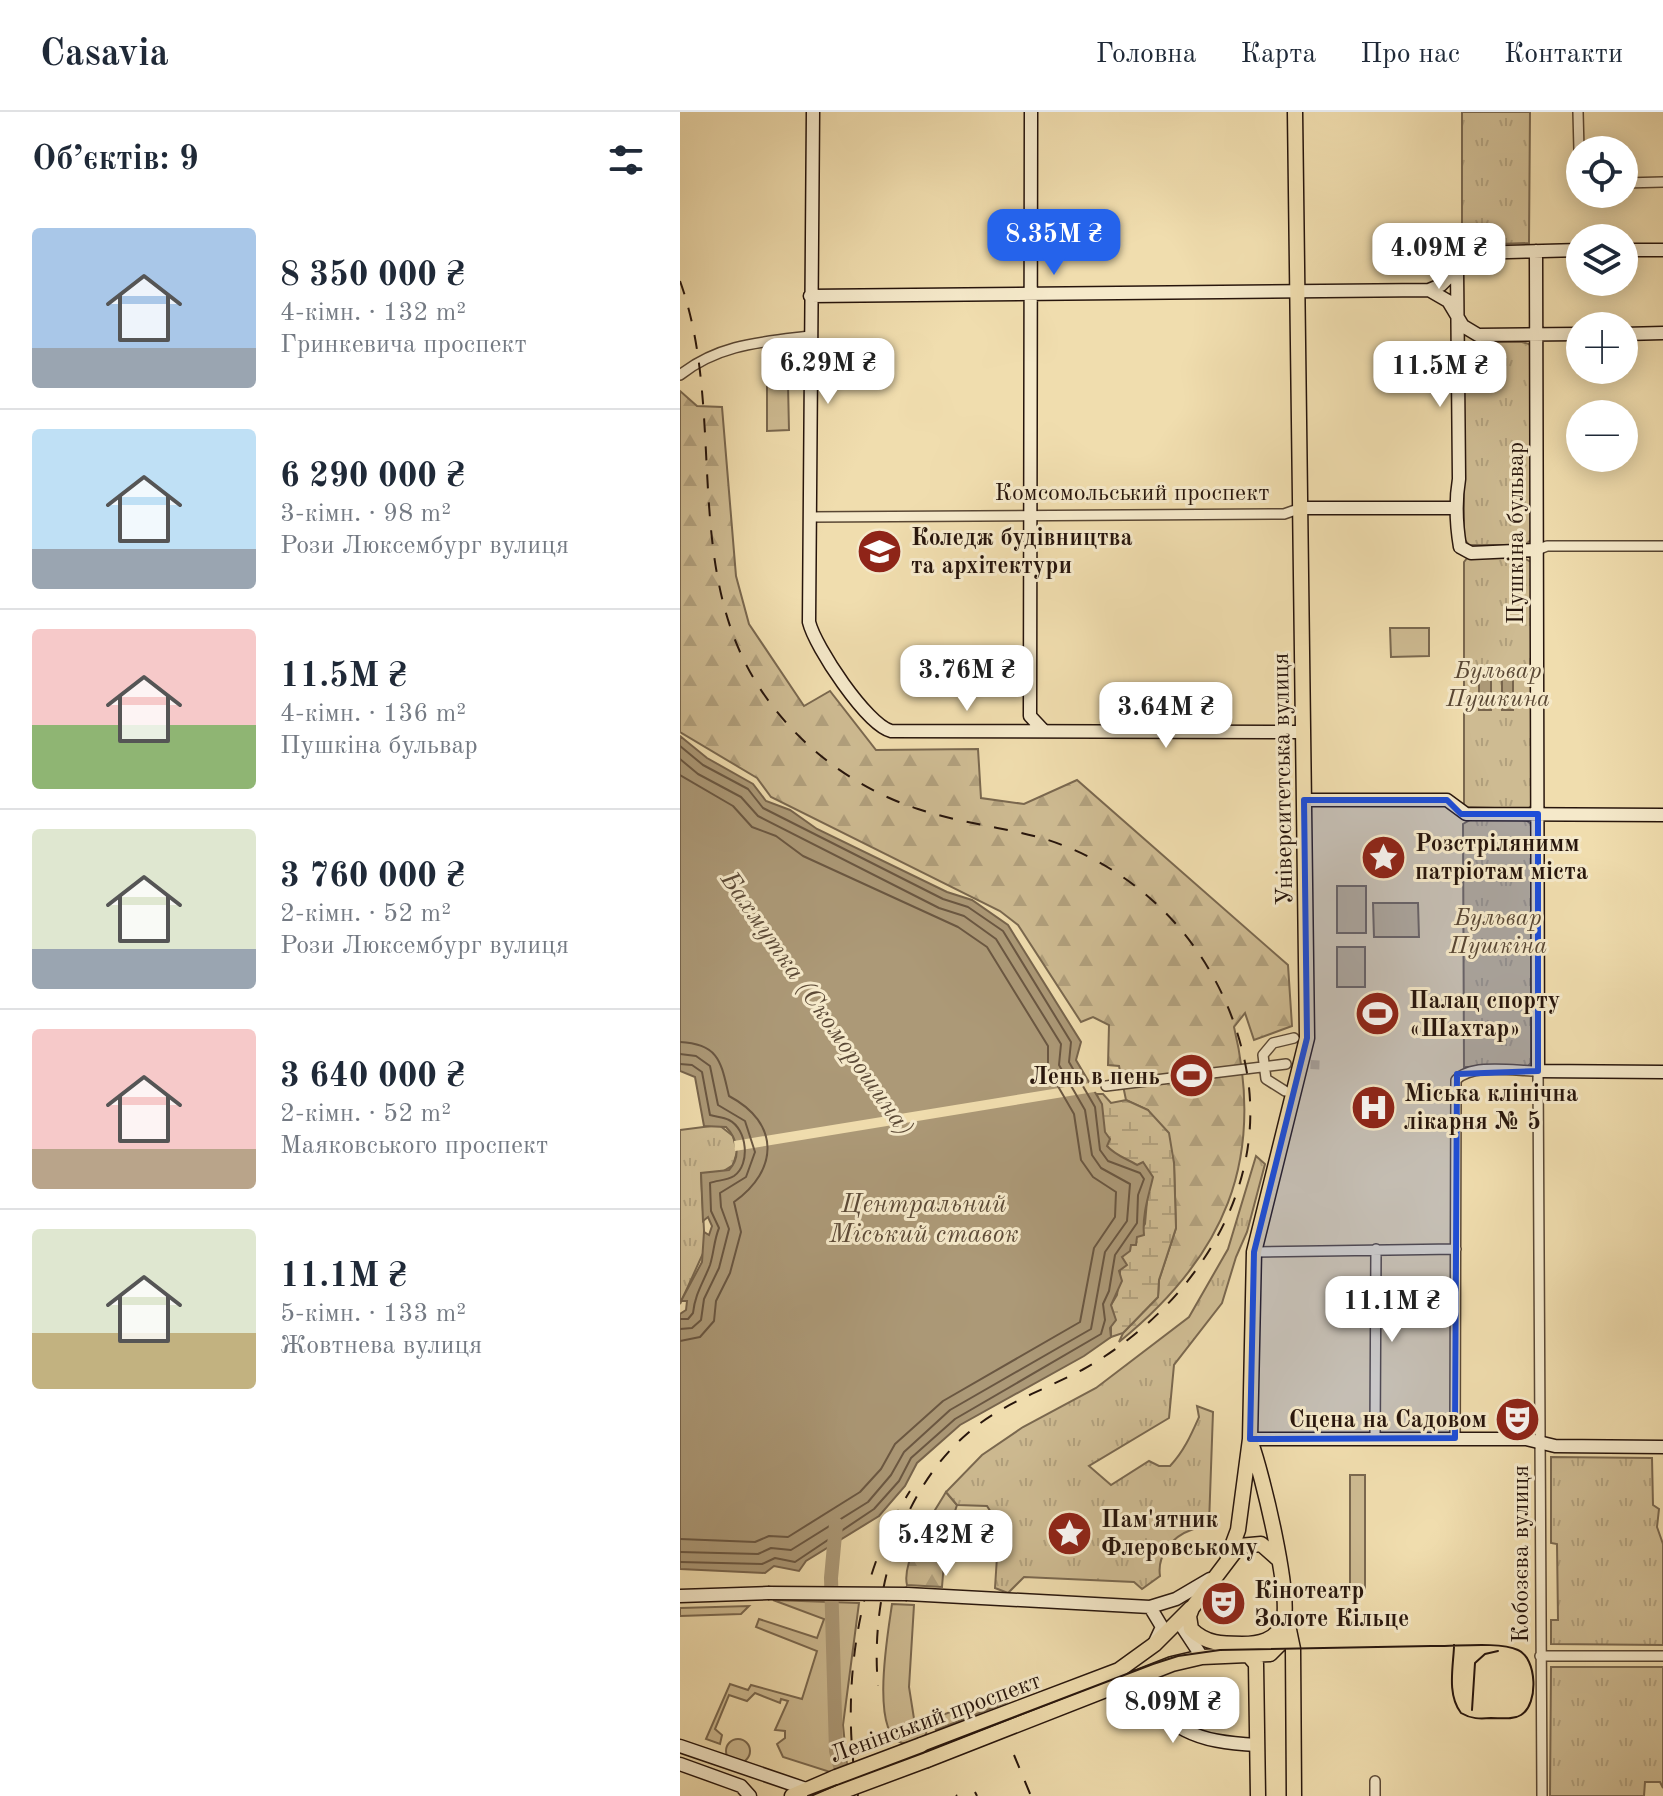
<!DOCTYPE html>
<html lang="uk">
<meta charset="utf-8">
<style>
:root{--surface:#fff;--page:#f2f2f3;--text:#1f2937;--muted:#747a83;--line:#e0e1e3;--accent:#2563eb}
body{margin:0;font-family:"Old Standard TT",serif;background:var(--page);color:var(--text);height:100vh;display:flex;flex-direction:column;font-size:30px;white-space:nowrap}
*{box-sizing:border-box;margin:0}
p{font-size:26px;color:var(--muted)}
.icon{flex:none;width:44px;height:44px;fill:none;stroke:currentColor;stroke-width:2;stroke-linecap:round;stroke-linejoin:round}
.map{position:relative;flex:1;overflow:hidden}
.details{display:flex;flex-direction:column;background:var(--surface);width:680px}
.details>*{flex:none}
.buttons{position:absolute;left:886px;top:24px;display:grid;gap:16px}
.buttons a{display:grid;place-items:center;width:72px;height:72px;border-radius:50%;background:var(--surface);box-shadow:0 4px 20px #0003;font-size:40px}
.price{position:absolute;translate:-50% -68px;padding:0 18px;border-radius:16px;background:#fff;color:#222;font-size:26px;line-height:52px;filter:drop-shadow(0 2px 4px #0008)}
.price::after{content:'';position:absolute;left:50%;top:48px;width:24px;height:18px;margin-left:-12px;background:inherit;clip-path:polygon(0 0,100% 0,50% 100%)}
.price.current{background:var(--accent);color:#fff}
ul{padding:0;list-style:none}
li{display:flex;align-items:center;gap:24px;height:200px;padding:0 32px}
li+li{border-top:2px solid var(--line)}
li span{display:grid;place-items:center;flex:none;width:224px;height:160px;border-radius:8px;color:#555}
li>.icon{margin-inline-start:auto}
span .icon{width:96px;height:96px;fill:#fffc;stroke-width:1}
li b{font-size:34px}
h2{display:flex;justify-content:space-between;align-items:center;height:96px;padding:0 32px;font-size:34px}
header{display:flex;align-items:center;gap:48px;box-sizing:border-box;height:112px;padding:0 40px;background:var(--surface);border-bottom:2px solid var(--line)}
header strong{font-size:38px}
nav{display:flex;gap:44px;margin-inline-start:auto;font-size:28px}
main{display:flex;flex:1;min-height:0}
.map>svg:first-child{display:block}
.green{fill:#cebb92;stroke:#7a684f;stroke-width:2}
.forest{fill:url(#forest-firs);stroke:#7a684f;stroke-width:2}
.wetland{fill:url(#wetland-marsh);stroke:#7a684f;stroke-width:2}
.park{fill:url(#park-tufts);stroke:#7a684f;stroke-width:2}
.water{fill:#ac9977;stroke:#77644c;stroke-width:2}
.pier{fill:#f0ddae}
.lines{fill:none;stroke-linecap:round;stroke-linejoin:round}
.shore{stroke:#6a5742;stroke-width:2}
.river{stroke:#ac9977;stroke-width:14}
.street-tunnel{stroke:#c8b58e;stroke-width:9;stroke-dasharray:9 4.5;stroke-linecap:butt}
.street-casing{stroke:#594734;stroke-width:12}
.secondary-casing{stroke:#27150c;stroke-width:15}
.primary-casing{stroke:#27150c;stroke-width:17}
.street{stroke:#f5e9ca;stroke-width:9}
.secondary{stroke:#f5e9ca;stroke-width:12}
.primary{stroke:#f0ddae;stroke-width:14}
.tram{stroke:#27150c;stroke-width:2}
.rail{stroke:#27150c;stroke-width:2;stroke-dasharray:14 14;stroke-linecap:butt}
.secondary-bridge-casing{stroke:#27150c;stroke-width:15;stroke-linecap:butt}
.primary-bridge-casing{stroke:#27150c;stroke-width:17;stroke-linecap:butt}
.secondary-bridge{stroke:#f5e9ca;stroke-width:12}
.primary-bridge{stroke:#f0ddae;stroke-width:14}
.marked{fill:#1d4ed8;fill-opacity:0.2;stroke:#1d4ed8;stroke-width:6;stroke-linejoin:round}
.labels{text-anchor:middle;stroke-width:6;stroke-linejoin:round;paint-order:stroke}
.street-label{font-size:24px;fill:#27150c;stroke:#f5e9ca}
.poi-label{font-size:24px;font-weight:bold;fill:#27150c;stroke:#f5e9ca;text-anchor:start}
.park-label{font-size:24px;font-style:italic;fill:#594734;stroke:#f5e9ca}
.water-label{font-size:26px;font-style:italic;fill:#5c4a37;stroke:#f5e9ca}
</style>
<header>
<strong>Casavia</strong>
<nav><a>Головна</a><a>Карта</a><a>Про нас</a><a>Контакти</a></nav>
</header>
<main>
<section class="details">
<h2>Об’єктів: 9<svg class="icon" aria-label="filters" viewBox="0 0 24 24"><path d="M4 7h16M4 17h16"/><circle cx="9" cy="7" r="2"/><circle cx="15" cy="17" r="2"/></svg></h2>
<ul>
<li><span style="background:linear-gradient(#a9c7e8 75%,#9aa5b1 0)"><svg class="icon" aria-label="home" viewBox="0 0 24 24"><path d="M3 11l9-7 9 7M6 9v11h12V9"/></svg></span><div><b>8 350 000 ₴</b><p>4-кімн. · 132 m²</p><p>Гринкевича проспект</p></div></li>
<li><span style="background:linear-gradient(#bfe0f5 75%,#9aa5b1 0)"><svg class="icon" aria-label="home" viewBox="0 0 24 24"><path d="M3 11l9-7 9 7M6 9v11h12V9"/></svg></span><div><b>6 290 000 ₴</b><p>3-кімн. · 98 m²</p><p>Рози Люксембург вулиця</p></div></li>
<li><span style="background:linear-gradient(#f6c9c9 60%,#8fb573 0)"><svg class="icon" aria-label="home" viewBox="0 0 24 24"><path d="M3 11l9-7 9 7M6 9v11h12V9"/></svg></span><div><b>11.5M ₴</b><p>4-кімн. · 136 m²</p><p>Пушкіна бульвар</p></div></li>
<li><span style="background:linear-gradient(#dfe7d0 75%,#9aa5b1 0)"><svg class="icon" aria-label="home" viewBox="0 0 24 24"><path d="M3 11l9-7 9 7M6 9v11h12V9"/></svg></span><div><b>3 760 000 ₴</b><p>2-кімн. · 52 m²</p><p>Рози Люксембург вулиця</p></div></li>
<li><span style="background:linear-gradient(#f6c9c9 75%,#b9a48a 0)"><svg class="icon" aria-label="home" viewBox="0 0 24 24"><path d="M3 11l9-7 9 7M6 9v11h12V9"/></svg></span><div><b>3 640 000 ₴</b><p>2-кімн. · 52 m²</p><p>Маяковського проспект</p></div></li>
<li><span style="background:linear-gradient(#dfe7d0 65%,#c2b280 0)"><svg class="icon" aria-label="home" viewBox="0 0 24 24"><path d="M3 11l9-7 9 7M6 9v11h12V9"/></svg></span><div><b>11.1M ₴</b><p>5-кімн. · 133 m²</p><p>Жовтнева вулиця</p></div></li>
</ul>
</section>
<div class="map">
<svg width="983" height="1684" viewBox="0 0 983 1684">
<defs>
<pattern id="forest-firs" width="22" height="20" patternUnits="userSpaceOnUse" patternTransform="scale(2)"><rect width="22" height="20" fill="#cebb92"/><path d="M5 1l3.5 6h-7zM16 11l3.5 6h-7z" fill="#b1a07d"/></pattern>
<pattern id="wetland-marsh" width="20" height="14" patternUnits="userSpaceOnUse" patternTransform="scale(2)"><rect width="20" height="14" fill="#cebb92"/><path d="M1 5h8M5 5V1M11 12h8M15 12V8" fill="none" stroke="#b1a07d"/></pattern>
<pattern id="park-tufts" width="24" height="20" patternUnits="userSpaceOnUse" patternTransform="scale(2)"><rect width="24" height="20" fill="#cebb92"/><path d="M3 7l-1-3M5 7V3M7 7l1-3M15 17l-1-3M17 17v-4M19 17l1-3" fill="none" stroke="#b1a07d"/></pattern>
</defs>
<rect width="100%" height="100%" fill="#f0ddae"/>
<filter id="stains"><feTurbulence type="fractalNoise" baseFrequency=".0025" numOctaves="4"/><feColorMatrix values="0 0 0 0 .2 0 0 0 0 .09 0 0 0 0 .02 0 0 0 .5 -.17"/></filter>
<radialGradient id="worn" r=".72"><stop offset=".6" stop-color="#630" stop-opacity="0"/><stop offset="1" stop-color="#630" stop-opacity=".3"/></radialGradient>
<path class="green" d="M87 272H108L109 318 87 319Z
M710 516H749V544L711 545Z
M657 774H686V821H657Z
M693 791H738L739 825H694Z
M657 835H685V875H657Z
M670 1363H685V1482H670Z
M93 1488 179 1491 163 1613 167 1653 150 1660 103 1645 97 1632 105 1626V1619L95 1618 108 1589 101 1587 100 1591 75 1581 67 1589 49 1583 35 1617 42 1623 40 1632 26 1627 50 1572 68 1578 71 1573 122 1587 137 1539 76 1515 79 1507 137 1526 144 1507Z
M212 1492 234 1493 229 1575 235 1613 247 1609 246 1623C240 1626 229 1632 222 1631 189 1622 209 1515 212 1492Z
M69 1494 61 1502 0 1504V1496Z
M327 1578 331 1587 325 1591 256 1618 252 1607Z
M46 1639a12 12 0 1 1 24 0a12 12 0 1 1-24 0Z"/>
<path class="forest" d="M0 279 17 294 42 295 56 464 69 512 124 594 150 579 196 638 298 637 301 686 344 692 397 668 608 853 612 914 574 928 565 901 554 915C586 1049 544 1145 439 1230L443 1221 478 1185 479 1168 496 1116 494 1051 468 998 446 988 439 954 428 953 429 913 413 905 401 910 338 813 320 799 91 685 77 666 0 620Z
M266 1380 277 1393 266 1426 262 1475 227 1473C221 1448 253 1402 266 1380Z"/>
<path class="wetland" d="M417 982H423L431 991 446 988 468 998 489 1021 494 1051 496 1116 479 1168 478 1185 443 1221 431 1225V1193L437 1183 442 1145 465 1112 468 1077 457 1053 432 1042 427 1034Z"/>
<path class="park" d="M782 0H850L849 131 790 133 782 128Z
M791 230H842L849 232 852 237 853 426 845 433H789L784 427 783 238Z
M788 445H842L851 450 852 693 848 697 784 695V450Z
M790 708H846L852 713 851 951 847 955H784L783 712Z
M39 1013 53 1024 57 1040 53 1053 42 1060 21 1062 25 1137 0 1192V1018Z
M576 1044 585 1052 567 1120 556 1145 542 1191 494 1253 489 1306 409 1354 431 1373 469 1349 479 1354H490C504 1339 511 1323 519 1305L517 1294 533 1300 529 1412C522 1417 518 1415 511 1418 491 1425 477 1444 480 1464L462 1477 454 1470 344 1465 328 1481 315 1476 319 1413 307 1394 277 1393 266 1380 302 1343 343 1315 416 1276 509 1205 548 1137Z
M871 1345 972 1346 973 1393 979 1397 977 1415 983 1432V1533L871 1532V1508H878L877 1432 871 1431Z
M871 1555H983V1676L980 1670H965L964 1684H870Z"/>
<path class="water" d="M811 561V598H799V561Z
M822 562H833V598H822Z
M0 624 27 646 73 672 86 689 110 698 137 717 267 780 292 788 328 813 401 930 396 948 422 992 425 1020 430 1027 427 1034C436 1044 446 1046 457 1053L463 1050 473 1065C469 1083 462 1102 464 1123L457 1125 456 1133H451L450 1139 442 1145 447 1153 439 1159 442 1169 431 1193 436 1208 430 1216 431 1225 404 1244 280 1313 237 1351 225 1374 199 1404 126 1449 119 1459 94 1454 85 1461 0 1457V1202L6 1198 7 1189H1L22 1150 24 1120 29 1123 32 1114 28 1105 23 1109 21 1061 49 1058C61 1045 58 1027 46 1015L24 1014 15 965 0 959Z"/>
<path class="pier" d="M416 970 420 979 55 1039 54 1029Z"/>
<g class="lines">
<path class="shore" d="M0 634 23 653 68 677 83 696 263 787 288 795 323 819 391 930 389 950 415 995 420 1038 428 1049 460 1061 464 1067 458 1083 457 1111 435 1143 429 1179 423 1192 425 1208 421 1222 275 1307 231 1346 219 1369 194 1397 115 1450 95 1446 82 1452 0 1450
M0 647 18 662 61 685 78 704 259 796 284 804 316 827 381 932 379 953 405 998 412 1043 421 1056 450 1072 447 1109 425 1140 411 1217 270 1298 224 1340 211 1363 188 1390 111 1438 91 1436 78 1442 0 1440
M0 663 53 694 72 715 96 724 123 744 278 815 307 835 368 934V957L394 1002 401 1048 413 1065 436 1080 435 1105 414 1136 400 1210 263 1289 215 1332 201 1357 180 1380 108 1425 89 1424 75 1430 0 1427
M0 930C40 932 41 951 49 984 100 1011 99 1058 54 1090L61 1120 50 1161 36 1189 34 1209 20 1225 0 1229
M0 942 16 944 30 954 38 993 65 1009 75 1040 66 1065 40 1081 41 1095 49 1117 39 1156 24 1187 21 1208 12 1216 0 1217
M0 952 12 953 22 960 30 1003C36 1005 43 1005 49 1008 67 1017 71 1052 54 1064 46 1069 37 1068 30 1071L31 1099 39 1116C34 1128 34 1140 30 1153 23 1171 15 1182 13 1201L8 1207H0"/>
<path class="river" d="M156 1412 151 1466 156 1639 168 1684"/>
<path class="street-tunnel" d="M617 952 642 953"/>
<defs>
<path id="street" d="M898 0 900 77
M944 71 983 70
M0 263C39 232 82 230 130 224
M129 405 604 402 621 396
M857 438 867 434H983
M426 974 606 952
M605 979 586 967 583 943 593 931 614 926
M574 1140 776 1137
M695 1325 696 1137
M775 1326 776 968C792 951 835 959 858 959L862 1684
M860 1544H983
M695 1669V1684"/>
<path id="secondary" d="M133 0 129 510C135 535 187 613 211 619L623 620
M351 0 350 604 364 619
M944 138H983
M856 139 858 959 983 960
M777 156 779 367C775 391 776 411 780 435L791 441 857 438
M749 178 768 189 783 214 798 223 900 222
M130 184 749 178 761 173 793 141 900 138
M944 222 983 221
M621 396H774
M624 688H767L786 702 983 703
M570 1327H846L875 1334 983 1335
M227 1482 470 1495 496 1487 530 1467
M0 1484 88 1481
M470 1495 482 1515 475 1530
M499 1510 522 1545
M452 1567C490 1619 515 1630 577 1633
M0 1634 126 1677
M0 1652 61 1674 70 1684"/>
<path id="primary" d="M571 1331C582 1361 612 1484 603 1511 596 1529 578 1532 562 1532 542 1532 526 1532 511 1517L509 1504 512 1496 559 1434 581 1432 598 1447
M548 1445 558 1418 570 1327 574 1140 627 926 615 0
M608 1513 613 1537 614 1684
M570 1545 576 1552 578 1684
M241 1633 439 1558 475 1532 511 1496
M247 1648 492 1552 522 1545 590 1542 602 1530 605 1510
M112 1684 156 1665"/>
</defs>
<use href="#street" class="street-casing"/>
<use href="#secondary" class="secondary-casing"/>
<use href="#primary" class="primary-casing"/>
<use href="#street" class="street"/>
<use href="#secondary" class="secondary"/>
<use href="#primary" class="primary"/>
<path class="tram" d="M792 1598 795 1551 805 1542 818 1539
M128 1684 473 1552 498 1544 540 1538 751 1534C773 1535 818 1529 838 1538 857 1546 859 1592 841 1603 833 1608 821 1606 811 1606 800 1607 791 1607 781 1601 767 1583 773 1556 774 1535V1533"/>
<path class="rail" d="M0 169C47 300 1 454 79 575 116 632 173 676 238 697 280 711 323 715 365 727 472 761 548 851 567 961 588 1085 507 1200 402 1258 364 1278 321 1292 288 1321 218 1381 190 1486 198 1574
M334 1643 351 1684
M295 1680 297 1684
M276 1683 277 1684
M178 1684C160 1584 175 1465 230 1379"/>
<defs>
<path id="secondary-bridge" d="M88 1481 227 1482"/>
<path id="primary-bridge" d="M156 1665 241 1633
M161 1680 247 1648"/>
</defs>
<use href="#secondary-bridge" class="secondary-bridge-casing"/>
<use href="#primary-bridge" class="primary-bridge-casing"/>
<use href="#secondary-bridge" class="secondary-bridge"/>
<use href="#primary-bridge" class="primary-bridge"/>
</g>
<path class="marked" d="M624 688H767L781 702H858V959L777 962 775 1326 570 1327 574 1140 627 926Z"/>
<defs>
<symbol id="university-disc" viewBox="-11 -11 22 22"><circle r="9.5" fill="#8f2418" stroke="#f5e9ca"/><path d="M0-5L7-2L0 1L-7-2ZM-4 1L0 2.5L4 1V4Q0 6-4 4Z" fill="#fff"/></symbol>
<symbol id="sight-disc" viewBox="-11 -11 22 22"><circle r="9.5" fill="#8f2418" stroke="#f5e9ca"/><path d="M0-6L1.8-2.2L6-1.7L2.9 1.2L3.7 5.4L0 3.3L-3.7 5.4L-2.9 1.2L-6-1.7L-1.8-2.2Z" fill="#fff"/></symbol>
<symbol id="stadium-disc" viewBox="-11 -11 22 22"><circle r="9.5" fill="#8f2418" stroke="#f5e9ca"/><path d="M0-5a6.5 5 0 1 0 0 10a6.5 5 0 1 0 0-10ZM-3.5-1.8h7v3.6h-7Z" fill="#fff"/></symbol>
<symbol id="hospital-disc" viewBox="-11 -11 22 22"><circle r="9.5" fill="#8f2418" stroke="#f5e9ca"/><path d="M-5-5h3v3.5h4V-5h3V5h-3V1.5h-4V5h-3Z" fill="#fff"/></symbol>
<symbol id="theatre-disc" viewBox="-11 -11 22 22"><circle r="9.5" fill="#8f2418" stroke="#f5e9ca"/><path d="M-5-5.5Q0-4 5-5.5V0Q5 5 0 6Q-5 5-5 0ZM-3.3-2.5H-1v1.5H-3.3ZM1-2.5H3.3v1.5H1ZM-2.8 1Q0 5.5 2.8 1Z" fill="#fff"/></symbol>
</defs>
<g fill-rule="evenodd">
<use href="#university-disc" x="174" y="414" width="51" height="51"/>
<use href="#sight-disc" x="678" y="720" width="51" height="51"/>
<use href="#stadium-disc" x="672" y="876" width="51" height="51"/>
<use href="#stadium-disc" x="486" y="938" width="51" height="51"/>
<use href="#hospital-disc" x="668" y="970" width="51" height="51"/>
<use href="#theatre-disc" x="812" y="1282" width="51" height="51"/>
<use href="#sight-disc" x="364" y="1396" width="51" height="51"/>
<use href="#theatre-disc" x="518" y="1466" width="51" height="51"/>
</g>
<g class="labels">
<g class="street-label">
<text x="452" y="388">Комсомольський проспект</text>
<text transform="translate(835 421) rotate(-90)" y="8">Пушкіна бульвар</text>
<text transform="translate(602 667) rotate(-91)" y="8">Університетська вулиця</text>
<text transform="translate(840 1442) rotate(-90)" y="8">Кобозєва вулиця</text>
<text transform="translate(255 1605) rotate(-20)" y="8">Ленінський проспект</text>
</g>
<g class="poi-label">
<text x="231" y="433">Коледж будівництва<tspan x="231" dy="28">та архітектури</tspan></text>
<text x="735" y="739">Розстрілянимм<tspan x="735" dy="28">патріотам міста</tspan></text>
<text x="729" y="896">Палац спорту<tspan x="729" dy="28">«Шахтар»</tspan></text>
<text x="480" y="972" text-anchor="end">Лень в пень</text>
<text x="724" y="989">Міська клінічна<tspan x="724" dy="28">лікарня № 5</tspan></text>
<text x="807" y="1315" text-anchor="end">Сцена на Садовом</text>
<text x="421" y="1415">Пам'ятник<tspan x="421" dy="28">Флеровському</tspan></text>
<text x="574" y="1486">Кінотеатр<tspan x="574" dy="28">Золоте Кільце</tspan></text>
</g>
<g class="park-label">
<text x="818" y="566">Бульвар<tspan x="818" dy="28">Пушкина</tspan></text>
<text x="818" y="813">Бульвар<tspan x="818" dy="28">Пушкіна</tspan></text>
</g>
<g class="water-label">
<text transform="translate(138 891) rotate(55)" y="9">Бахмутка (Скоморошина)</text>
<text x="244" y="1100">Центральний<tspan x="244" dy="30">Міський ставок</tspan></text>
</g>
</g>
<rect width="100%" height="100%" filter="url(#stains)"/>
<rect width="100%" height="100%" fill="url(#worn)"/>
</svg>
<div class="buttons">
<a><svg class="icon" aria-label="locate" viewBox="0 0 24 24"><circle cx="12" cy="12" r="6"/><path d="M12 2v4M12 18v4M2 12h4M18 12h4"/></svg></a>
<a><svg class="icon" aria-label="layers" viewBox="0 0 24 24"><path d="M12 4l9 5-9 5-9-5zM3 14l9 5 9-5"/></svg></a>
<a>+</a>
<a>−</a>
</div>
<b class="price current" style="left:374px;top:165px">8.35M ₴</b>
<b class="price" style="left:759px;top:179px">4.09M ₴</b>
<b class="price" style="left:148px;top:294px">6.29M ₴</b>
<b class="price" style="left:760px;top:297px">11.5M ₴</b>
<b class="price" style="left:287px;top:601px">3.76M ₴</b>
<b class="price" style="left:486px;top:638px">3.64M ₴</b>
<b class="price" style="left:712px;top:1232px">11.1M ₴</b>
<b class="price" style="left:266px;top:1466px">5.42M ₴</b>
<b class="price" style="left:493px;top:1633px">8.09M ₴</b>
</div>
</main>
